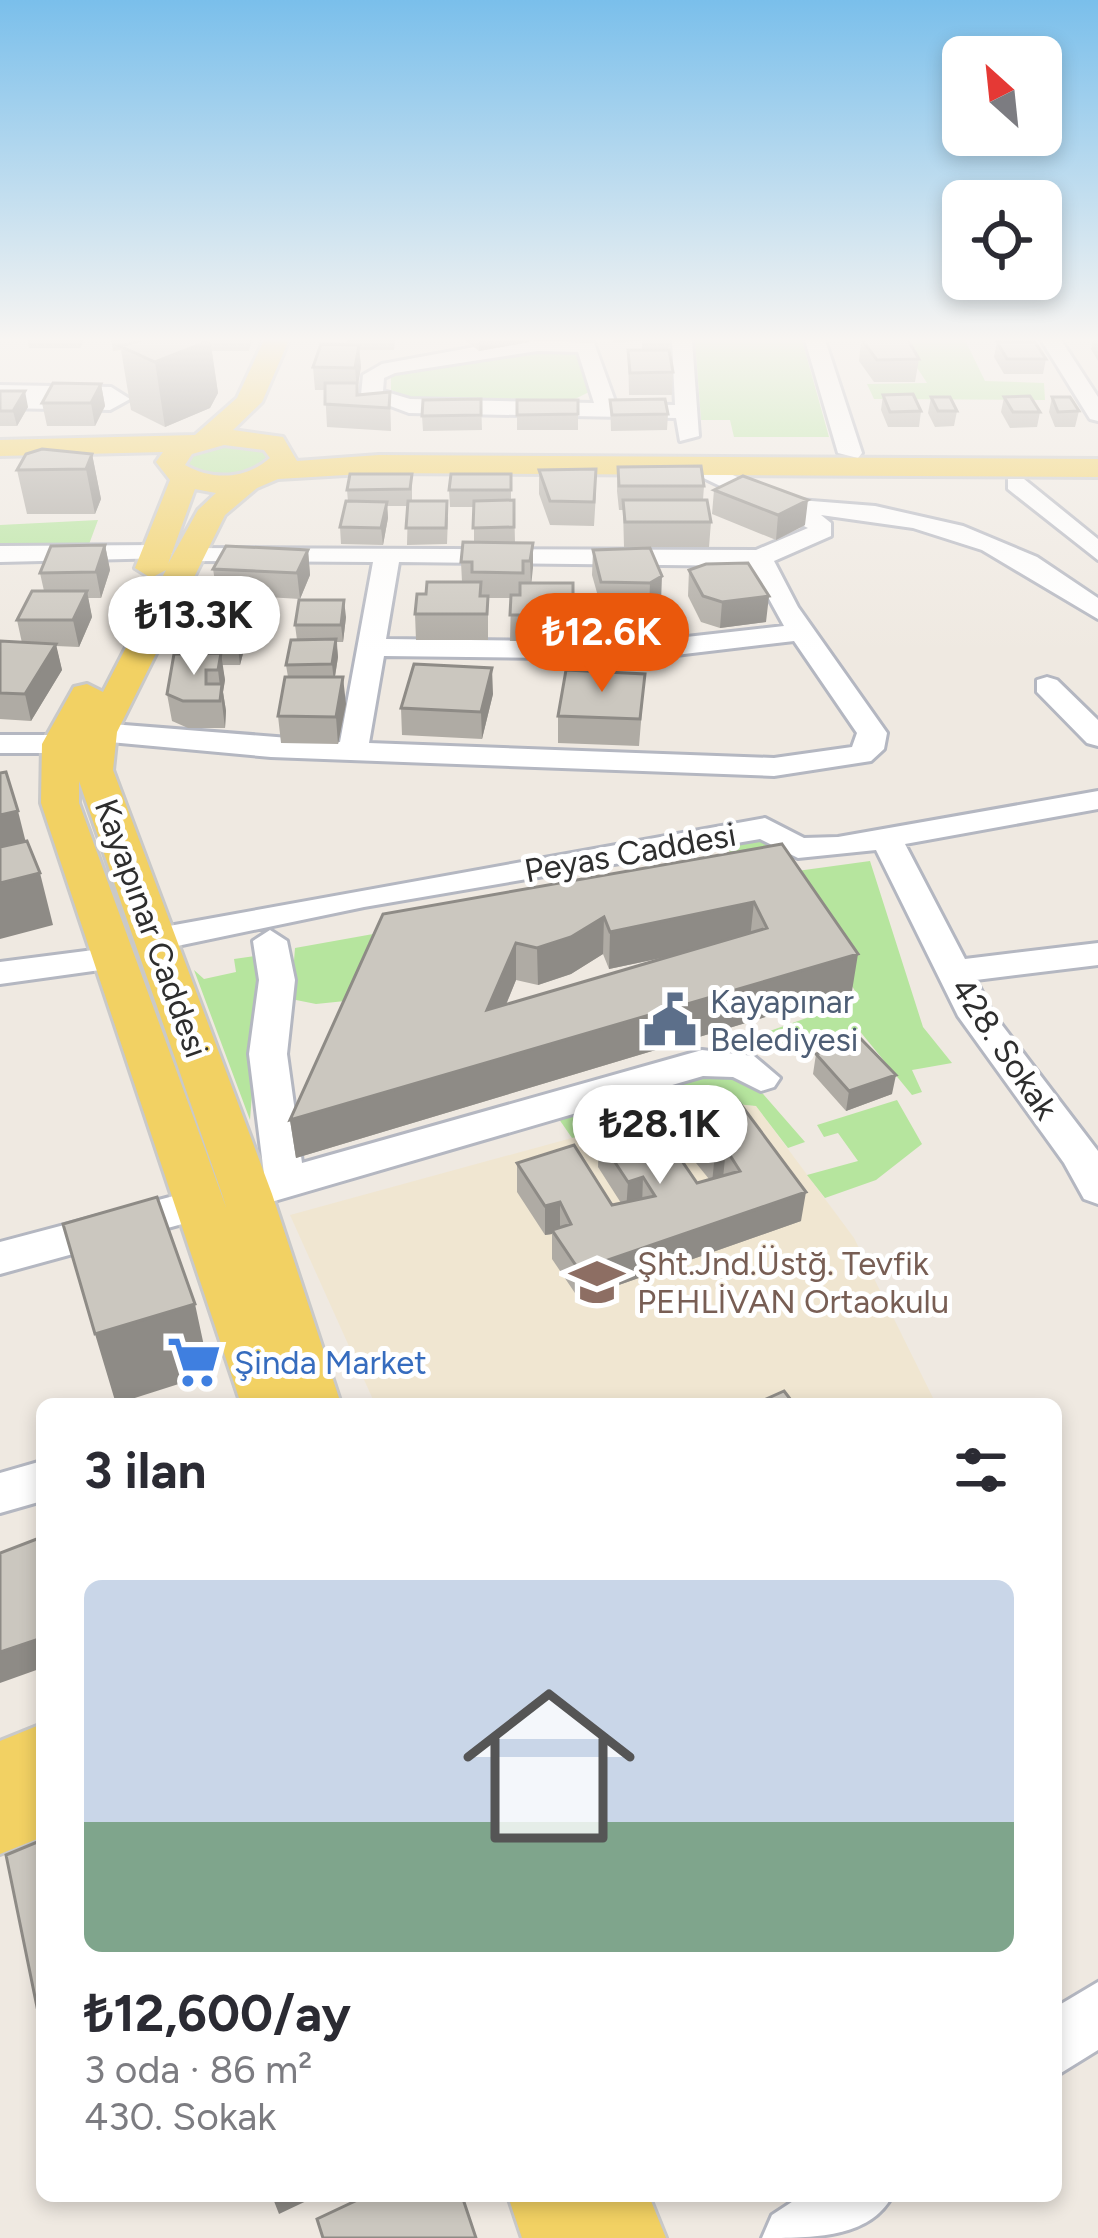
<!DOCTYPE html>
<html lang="tr">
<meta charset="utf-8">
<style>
:root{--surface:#fff;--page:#f2f2f3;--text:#2b2b33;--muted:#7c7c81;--accent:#ea580c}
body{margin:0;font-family:Figtree,sans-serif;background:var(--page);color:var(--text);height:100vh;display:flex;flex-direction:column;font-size:45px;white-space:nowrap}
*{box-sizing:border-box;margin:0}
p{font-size:39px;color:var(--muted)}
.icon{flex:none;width:66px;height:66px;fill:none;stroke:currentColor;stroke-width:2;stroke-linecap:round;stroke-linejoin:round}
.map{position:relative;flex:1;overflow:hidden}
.drawer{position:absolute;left:36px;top:1398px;width:1026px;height:804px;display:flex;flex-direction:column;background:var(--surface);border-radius:18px;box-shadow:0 6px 18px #0003}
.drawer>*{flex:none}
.needle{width:78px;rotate:333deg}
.fabs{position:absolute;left:942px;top:36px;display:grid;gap:24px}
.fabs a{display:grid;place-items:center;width:120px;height:120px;border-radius:18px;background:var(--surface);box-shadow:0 6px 18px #0003;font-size:60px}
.price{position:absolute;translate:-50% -102px;padding:0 27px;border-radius:42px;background:#fff;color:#222;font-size:39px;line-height:78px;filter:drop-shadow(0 3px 6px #0008)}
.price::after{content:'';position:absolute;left:50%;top:72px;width:36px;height:27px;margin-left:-18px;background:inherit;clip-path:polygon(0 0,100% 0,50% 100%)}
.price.selected{background:var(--accent);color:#fff}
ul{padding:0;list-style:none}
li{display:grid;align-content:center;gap:24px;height:636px;padding:0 48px}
li span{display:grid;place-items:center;height:372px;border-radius:18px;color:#555}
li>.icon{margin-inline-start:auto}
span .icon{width:216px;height:216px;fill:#fffc;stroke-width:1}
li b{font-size:51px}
h2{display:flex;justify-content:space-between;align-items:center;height:144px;padding:0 48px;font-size:51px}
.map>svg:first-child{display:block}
.education{fill:#f0e6d1}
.green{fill:#b6e59e}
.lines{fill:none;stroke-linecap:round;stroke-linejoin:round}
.minor-casing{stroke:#b4b7c1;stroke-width:6}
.major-casing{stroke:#c9c9c9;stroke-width:6}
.minor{fill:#fff;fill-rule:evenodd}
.major{fill:#f2d163;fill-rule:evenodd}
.wall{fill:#afaba4;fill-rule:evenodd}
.shaded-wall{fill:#8e8b86}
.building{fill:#cbc7bf;stroke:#8e8b86;stroke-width:3;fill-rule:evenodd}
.labels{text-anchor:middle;stroke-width:10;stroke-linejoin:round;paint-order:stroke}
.street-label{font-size:33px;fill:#2e2e2e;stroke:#fff}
.service-label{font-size:33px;fill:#4e5e75;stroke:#fff;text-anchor:start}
.education-label{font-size:33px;fill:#785e54;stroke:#fff;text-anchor:start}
.shop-label{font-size:33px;fill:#366cbe;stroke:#fff;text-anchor:start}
</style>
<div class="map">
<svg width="1098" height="2238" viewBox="0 0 1098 2238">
<rect width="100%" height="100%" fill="#efe9e1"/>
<path class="education" d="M707 1101 756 1106 854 1238 936 1404H375L290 1215Z"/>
<path class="green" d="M695 340H802L829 437H734L730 420H701Z
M899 340H965L985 381 1044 383 1045 400 874 399 867 384 927 383Z
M557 347 582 351 593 390 567 403H422L391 390V377L400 373Z
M256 443 272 454 267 467 229 478 189 473 181 457 197 446Z
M98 520 88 547 0 546V525Z
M762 841 797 871 870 861 923 1027 952 1063 912 1070 922 1092 912 1095 858 1029C810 1042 774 1061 722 1048L860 999 826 944 725 847Z
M580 897 355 1000 316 1004 291 999 295 948Z
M255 956 261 977 250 1120 194 970 204 979 236 972 234 959Z
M713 1068 756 1086 805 1142 788 1148 756 1106 707 1101 572 1138 552 1109Z
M897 1100 922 1144 876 1180 825 1198 807 1175 858 1161 838 1133 824 1137 817 1125Z"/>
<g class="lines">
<defs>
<path id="minor" d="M513 340 594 343 616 404 675 405 672 340H692L699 436 680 441 676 418 409 413 361 395 363 375 382 364ZM538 351 578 352 594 403 410 399 383 391 384 378 395 373Z
M805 340H825L862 453 858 458 838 453Z
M1041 340H1061L1098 397V421L1090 419Z
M0 385 111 387 130 399 110 410 0 408Z
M697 459 786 499 875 506 963 526 1037 557 1098 598V619L982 550 913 528 821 515 831 523V536L774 561 798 607 887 733 884 749 871 761 774 776 271 757 99 741 84 732 99 723 340 742 373 562 189 561 176 553 180 548 756 550 808 528 689 471 685 466ZM399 562 751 566 784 626 642 642 386 639ZM794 641 857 733 852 747 774 758 369 743 384 656 642 659Z
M1008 479H1024L1098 539V560L1008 489Z
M159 545 172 553 168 558 0 562V546Z
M1047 677 1057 680 1098 720V746L1087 743 1037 692V680Z
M0 735H60L75 744 60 753H0Z
M1098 791V809L905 844 965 959 1098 943V965L976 980 992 1012 1098 1151V1204L1084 1199 1064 1163 958 1016 876 850 798 858 760 839 364 907 158 950 141 939 158 928 765 818 804 838 838 837Z
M270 930 287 941 295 980 287 1054 302 1163 702 1050 754 1056 780 1078 774 1087 761 1091 733 1077 703 1076 247 1209 233 1204 227 1194 233 1184 264 1174 249 1054 259 980 253 941Z
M117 947 129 950 135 958 129 966 0 984V962Z
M200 1189 215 1193 221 1204 215 1215 0 1274V1242Z
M42 1461V1501L0 1513V1473Z
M1098 1982V2050L1056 2076V2007Z
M801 2196H892C870 2238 813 2238 762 2238L772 2215Z"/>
<path id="major" d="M264 340H289L262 402 233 430 283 437 297 461 379 455 1098 459V477L379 473 278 479 257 488 225 515 117 732 113 770 272 1194 341 1404H241L41 803 42 744 74 687 87 684 103 692 166 570 151 578 135 568 170 480 156 462 163 452 0 456V440L195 435 237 398ZM224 445 264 450 270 458C246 479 213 481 185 465L192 454ZM195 489 216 493 198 510 168 564ZM79 781 222 1194 226 1207 79 803Z
M42 1724V1837L0 1854V1741Z
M508 2196H649L666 2238H522Z"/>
</defs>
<use href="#minor" class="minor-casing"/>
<use href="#major" class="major-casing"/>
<use href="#minor" class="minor"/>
<use href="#major" class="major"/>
</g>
<path class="wall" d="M27 340H84L80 348H29Z
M111 340H252L249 351H212L218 393 210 408 165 427 131 410 121 350 113 351Z
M347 340H395L394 350H359L361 367 357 387 358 395 390 392 391 431 327 427 325 390H315L313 367 347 344Z
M465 340H529V342L479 351Z
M613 340H671L668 350H642V341L613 343Z
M861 340H908L919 359 915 382H874L859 361Z
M1093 340H1098V361L1091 349Z
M997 342 1046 359 1043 374H1004L994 357Z
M628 350 673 372 672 395H629Z
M101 384 105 406 95 426H47L42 403Z
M0 391 28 407 17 426H0Z
M883 395 921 411 919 427H888L881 410Z
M931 397 957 411 954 426 935 427 928 413Z
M1004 397 1040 412 1037 427 1010 428 1001 412Z
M1052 397 1079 411 1075 427H1055L1049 412Z
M481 399 482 430 423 431 422 416Z
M517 400H578V430H517Z
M610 400 668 414 667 430 611 431Z
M92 454 101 499 95 514H27L17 470Z
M618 467 704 486 703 500 711 522 709 547H624L623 510H619L617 491Z
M539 470 596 493 594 526 550 525 539 494Z
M412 474V501L448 517 447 544 407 545 408 506H387L388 518 383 545 341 544 340 527 348 502 347 490Z
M511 474V500H514L515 543H533L531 583 573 596H581V641H510L511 598H488V640H416L415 614 426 594 462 582 461 562 474 542V507H450L449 490Z
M714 490 805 525 776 540 712 514Z
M105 545 110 570 101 598H88L92 617 79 647 56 646 62 670 31 721 0 719V641L22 643 17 620 44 591 40 573Z
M650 548 661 602 649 608 601 607 592 575 593 550Z
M308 550 310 575 300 599 249 596 252 619 240 665H222L225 680 223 692 226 711 225 728H188L172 721 167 694 179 654 177 639 217 594 213 569Z
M689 570 766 622 720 628 701 622 688 596Z
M346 617 343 642H337L338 657 335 677 346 704 338 744 281 743 278 716 288 677 286 665 297 640 295 625Z
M645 674 639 746 558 743V716Z
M493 694 482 739 402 735 401 708Z
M782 844 852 991 296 1158 290 1120 383 914ZM603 954 609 969 676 955 506 1005 516 980 538 985 571 974Z
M816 1054 892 1094 846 1111 813 1074Z
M739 1102 801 1221 579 1299 552 1259V1234L545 1235 517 1192V1163L612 1205 621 1203 598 1167 599 1138 697 1183 709 1179 683 1147 686 1118Z"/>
<path class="shaded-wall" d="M203 340H210L218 393 210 408 165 427 155 362Z
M479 340H529V342L479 351Z
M359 345 361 367 357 391 355 368Z
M101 384 105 406 95 426 91 403Z
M25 391 28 407 17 426 13 411Z
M92 454 101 499 95 514 86 469Z
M808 500 805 525 776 540 778 515Z
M387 502 388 518 383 545 381 528Z
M533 543V568L531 586 530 561Z
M105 545 110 570 101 598 96 572Z
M308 550 310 575 300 599 297 573Z
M662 576 661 602 649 608 650 583Z
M87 591 92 617 79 647 73 620Z
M249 593 252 619 240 665 237 638Z
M769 596 766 622 720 628 722 602Z
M344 600 346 617 343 642 341 625Z
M336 639 338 657 334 682 332 664Z
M56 644 62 670 31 721 25 694Z
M221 653 225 680 223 692 226 711 225 728 218 670Z
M492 668 493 694 482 739 481 712Z
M343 677 346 704 338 744 336 717Z
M18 811 31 863 0 870V815Z
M40 873 53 925 0 939V883Z
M754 902 750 939 609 969 610 932Z
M604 917 603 954 571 974 538 985 537 948Z
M516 943V980L488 1048 487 1010Z
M858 954 852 991 296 1158 290 1120Z
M896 1075 892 1094 846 1111 849 1091Z
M726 1149 723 1178 712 1183 715 1153Z
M643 1177 642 1206 626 1211 628 1182Z
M806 1192 801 1221 579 1299V1270Z
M560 1202V1231L552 1230V1234L545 1235V1206Z
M195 1304 210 1374 116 1404 95 1334Z
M42 1638V1668L0 1683V1652Z
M272 2196H317L279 2214Z"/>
<path class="building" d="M142 340H203L201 344 155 362 120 346Z
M862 340H908L919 359 877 360Z
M997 342H1035L1046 359H1007Z
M321 344 359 345 355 368 313 367Z
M628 350H669L673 372 630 373Z
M53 383 101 384 91 403H42Z
M325 383H357V395L390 392 389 408 325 404Z
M0 391H25L13 411H0Z
M913 394 921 411 890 412 883 395Z
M1030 396 1040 412H1013L1004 397Z
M931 397H950L957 411H938Z
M1052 397H1070L1079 411 1058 412Z
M481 399V415L422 416 423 400Z
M665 399 668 414 612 415 610 400Z
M517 400H578V414L517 415Z
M42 449 92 454 86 469 17 470 26 454Z
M701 466 704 486H619L618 467Z
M596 469 594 502 550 501 539 470Z
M350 474H412L410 489 347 490Z
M451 474H511V490H449Z
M743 476 808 500 778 515 714 490Z
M514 500V527L473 528 474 501Z
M623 500H707L711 522H625Z
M346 501 387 502 381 528 340 527Z
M408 501H447L446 528H406Z
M463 542 533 543 530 561H523V573L472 572V562H461Z
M105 545 96 572 40 573 51 546Z
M226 546 308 550 297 573 213 569Z
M650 548 662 576 650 583 601 582 593 550Z
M748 563 769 596 722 602 703 596 689 570 706 564Z
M427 582H481L480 596H488L487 614H415L417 594H426Z
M520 583H573V596H581L582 615H510L511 595H520Z
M32 591H87L73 620H17Z
M249 593 237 638 177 639 191 594Z
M299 600H344L341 625H295Z
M336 639 332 664 286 665 291 640Z
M0 641 56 644 25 694 0 693Z
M221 653 218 670H206V684H222L220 701H183L167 694 174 654Z
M414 664 492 668 481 712 401 708Z
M566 670 645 674 640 719 558 716Z
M285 677H343L336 717 278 716Z
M6 772 18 811 0 815V773Z
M27 841 40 873 0 883V847Z
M782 844 858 954 290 1120 383 914ZM754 902 767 928 487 1010 516 943 537 948 571 937 604 917 610 932Z
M861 1039 896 1075 849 1091 816 1054Z
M739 1102 806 1192 579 1270 552 1230 571 1224 560 1202 545 1206 517 1163 574 1145 612 1205 655 1196 643 1177 628 1182 599 1138 656 1123 697 1183 740 1171 726 1149 715 1153 686 1118Z
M157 1197 195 1304 95 1334 63 1224Z
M784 1391 794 1404H755Z
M42 1537V1638L0 1652V1553Z
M42 1840V2005L37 2007 6 1855Z
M366 2196H462L476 2238H323L317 2219Z"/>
<linearGradient id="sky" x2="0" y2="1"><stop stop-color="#7abfeb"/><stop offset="0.52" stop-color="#f8f5f2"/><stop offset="1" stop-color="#f8f5f2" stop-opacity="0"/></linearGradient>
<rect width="1098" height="653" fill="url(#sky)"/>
<defs>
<symbol id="civic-bare" viewBox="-9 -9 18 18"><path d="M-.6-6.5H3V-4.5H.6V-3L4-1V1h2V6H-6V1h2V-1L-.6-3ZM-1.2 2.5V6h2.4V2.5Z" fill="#5c6f8a" stroke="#fff" stroke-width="2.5" paint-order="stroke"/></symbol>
<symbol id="school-bare" viewBox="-9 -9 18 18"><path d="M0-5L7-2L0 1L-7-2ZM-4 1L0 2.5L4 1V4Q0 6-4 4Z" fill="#8d6e63" stroke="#fff" stroke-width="2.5" paint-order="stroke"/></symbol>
<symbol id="supermarket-bare" viewBox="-9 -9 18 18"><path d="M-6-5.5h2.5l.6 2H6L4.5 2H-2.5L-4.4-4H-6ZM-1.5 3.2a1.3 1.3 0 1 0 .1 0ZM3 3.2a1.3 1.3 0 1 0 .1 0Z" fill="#3f7fe0" stroke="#fff" stroke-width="2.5" paint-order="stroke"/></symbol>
</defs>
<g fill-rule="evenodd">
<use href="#civic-bare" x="632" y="982" width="76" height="76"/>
<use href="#school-bare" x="559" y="1244" width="76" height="76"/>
<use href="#supermarket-bare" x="156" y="1324" width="76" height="76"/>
</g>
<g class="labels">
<g class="street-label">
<text transform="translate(630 852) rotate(-10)" y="12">Peyas Caddesi</text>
<text transform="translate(152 928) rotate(70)" y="12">Kayapınar Caddesi</text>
<text transform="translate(1005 1048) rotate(56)" y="12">428. Sokak</text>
</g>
<g class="service-label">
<text x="710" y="1013">Kayapınar<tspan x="710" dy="38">Belediyesi</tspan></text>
</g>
<g class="education-label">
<text x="637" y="1275">Şht.Jnd.Üstğ. Tevfik<tspan x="637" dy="38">PEHLİVAN Ortaokulu</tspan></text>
</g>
<g class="shop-label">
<text x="234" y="1374">Şinda Market</text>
</g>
</g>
</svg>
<div class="fabs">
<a><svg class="needle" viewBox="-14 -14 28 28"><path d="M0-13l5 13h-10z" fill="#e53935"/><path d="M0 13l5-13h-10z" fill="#7c7c81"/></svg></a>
<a><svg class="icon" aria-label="locate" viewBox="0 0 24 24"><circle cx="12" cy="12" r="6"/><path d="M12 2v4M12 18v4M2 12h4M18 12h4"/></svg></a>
</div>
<b class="price" style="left:194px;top:678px">₺13.3K</b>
<b class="price selected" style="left:602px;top:695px">₺12.6K</b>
<b class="price" style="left:660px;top:1187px">₺28.1K</b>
<section class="drawer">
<h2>3 ilan<svg class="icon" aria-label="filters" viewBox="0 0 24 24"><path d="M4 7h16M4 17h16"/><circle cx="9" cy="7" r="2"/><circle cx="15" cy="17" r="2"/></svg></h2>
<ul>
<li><span style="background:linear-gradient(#c9d6e8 65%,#7fa58c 0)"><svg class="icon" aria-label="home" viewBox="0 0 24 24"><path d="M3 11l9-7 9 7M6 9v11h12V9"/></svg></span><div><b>₺12,600/ay</b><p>3 oda · 86 m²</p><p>430. Sokak</p></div></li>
</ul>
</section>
</div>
